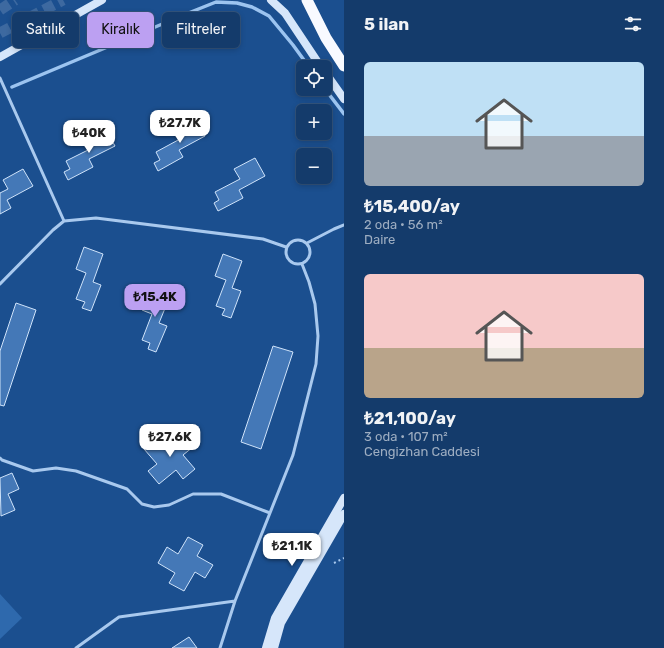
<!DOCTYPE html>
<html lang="tr">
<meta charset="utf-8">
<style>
:root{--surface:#143b6b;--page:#214673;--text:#f1f3f6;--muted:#9dadc1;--line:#33557e;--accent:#bca0f2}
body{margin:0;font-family:Rubik,sans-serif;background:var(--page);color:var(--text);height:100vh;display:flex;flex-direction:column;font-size:15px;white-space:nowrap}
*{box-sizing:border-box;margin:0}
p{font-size:13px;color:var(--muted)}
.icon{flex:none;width:22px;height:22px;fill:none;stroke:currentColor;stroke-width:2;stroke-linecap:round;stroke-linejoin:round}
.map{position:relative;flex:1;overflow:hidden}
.panel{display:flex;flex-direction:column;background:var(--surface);width:320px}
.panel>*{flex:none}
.hud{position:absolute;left:12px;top:12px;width:272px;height:36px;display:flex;gap:8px}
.controls{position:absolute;left:296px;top:60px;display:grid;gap:8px}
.controls a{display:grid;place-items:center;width:36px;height:36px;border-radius:6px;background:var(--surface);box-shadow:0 2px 6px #0003,0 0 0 1px var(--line);font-size:20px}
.price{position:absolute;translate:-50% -34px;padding:0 9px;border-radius:8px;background:#fff;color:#222;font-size:13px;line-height:26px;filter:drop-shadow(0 1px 2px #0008)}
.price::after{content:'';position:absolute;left:50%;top:24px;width:12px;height:9px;margin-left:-6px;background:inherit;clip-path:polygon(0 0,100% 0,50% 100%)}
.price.active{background:var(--accent);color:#111}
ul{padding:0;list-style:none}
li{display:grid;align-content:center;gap:8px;height:212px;padding:0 20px}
li span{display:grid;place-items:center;height:124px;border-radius:6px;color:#555}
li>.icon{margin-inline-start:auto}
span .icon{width:72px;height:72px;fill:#fffc;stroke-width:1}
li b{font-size:17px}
h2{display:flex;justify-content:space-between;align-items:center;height:48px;padding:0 20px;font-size:17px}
.chip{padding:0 14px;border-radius:6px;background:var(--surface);box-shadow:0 2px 6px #0003,0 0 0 1px var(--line);font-size:14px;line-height:36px}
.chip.active{background:var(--accent);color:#111}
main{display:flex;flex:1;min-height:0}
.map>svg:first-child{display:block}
.green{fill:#2e69ad}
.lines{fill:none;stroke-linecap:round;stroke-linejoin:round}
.stream{stroke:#9cc4f0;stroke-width:3.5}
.building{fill:#4478b7;stroke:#cfe3fa}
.trunk-tunnel{stroke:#3d69a0;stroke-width:11;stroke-dasharray:11 5.5;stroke-linecap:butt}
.path{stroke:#a9c9ee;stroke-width:2;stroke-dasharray:2 3;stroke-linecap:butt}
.service{stroke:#a9c9ee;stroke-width:3}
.secondary{stroke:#d6e6fa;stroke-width:8}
.trunk{stroke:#f8faff;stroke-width:11}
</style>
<main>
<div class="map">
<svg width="344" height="648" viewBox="0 0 344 648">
<rect width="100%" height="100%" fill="#1b4f8f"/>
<path class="green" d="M0 594 22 618 0 639Z"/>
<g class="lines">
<path class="stream" d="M12 87 191 12 216 2 237 3 252 7 269 16 293 45 309 67
M325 89 344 114"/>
</g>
<path class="building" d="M196 118 205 136 179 150 183 157 158 171 154 163 160 160 156 152 180 139 175 129Z
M105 128 115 146 89 159 93 167 68 180 64 172 70 169 66 161 90 149 85 139Z
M255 158 265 176 239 190 243 198 218 211 214 203 219 200 215 192 240 179 234 169Z
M23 169 33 186 7 200 11 208 0 214V193L8 189 3 180Z
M84 247 103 254 93 282 101 285 91 311 82 308 85 302 76 299 86 273 76 269Z
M223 254 242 261 232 288 241 291 231 318 222 315 225 309 216 306 226 280 215 276Z
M151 288 170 296 159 323 167 326 156 352 148 349 150 343 142 340 152 314 142 310Z
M16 303 36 310 4 406 0 405V351Z
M273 346 293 352 261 449 241 442Z
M181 434 193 447 183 455 195 469 183 479 176 470 159 484 148 471 157 464 144 449 158 437 166 447Z
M12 473 19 489 8 494 15 510 1 516 0 478Z
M188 537 203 545 197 556 213 565 205 578 195 572 184 591 169 583 175 573 158 563 167 547 178 554Z
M189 637 197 648H172Z"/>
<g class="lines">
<path class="trunk-tunnel" d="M0 10 15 0
M0 33 63 0"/>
<path class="path" d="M334 563 344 558"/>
<path class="service" d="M0 78 64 221
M286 252a12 12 0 1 1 24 0a12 12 0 1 1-24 0Z
M307 243 334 229 344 225
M0 284 53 230 64 221 96 218 263 239 286 247
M0 458 2 460 33 471 56 468 76 471 127 489 142 504 154 507 169 505 193 494H221L270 513
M76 648 119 617 235 601
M220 648 235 601 293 455 316 364 318 336 315 304 309 282 302 264"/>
<path class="secondary" d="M271 0 285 13 321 67
M0 57 102 0
M325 72 344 99
M266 648 275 618 344 498
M274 648 281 623 344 514"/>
<path class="trunk" d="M307 0 326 38 344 66"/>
</g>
</svg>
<div class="controls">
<a><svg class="icon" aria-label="locate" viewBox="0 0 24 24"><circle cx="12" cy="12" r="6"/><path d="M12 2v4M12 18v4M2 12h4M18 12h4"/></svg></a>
<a>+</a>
<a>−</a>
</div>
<b class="price" style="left:180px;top:144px">₺27.7K</b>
<b class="price" style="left:89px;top:154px">₺40K</b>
<b class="price active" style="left:155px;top:318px">₺15.4K</b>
<b class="price" style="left:170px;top:458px">₺27.6K</b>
<b class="price" style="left:292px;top:567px">₺21.1K</b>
<div class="hud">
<a class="chip">Satılık</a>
<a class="chip active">Kiralık</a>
<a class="chip">Filtreler</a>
</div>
</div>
<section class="panel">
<h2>5 ilan<svg class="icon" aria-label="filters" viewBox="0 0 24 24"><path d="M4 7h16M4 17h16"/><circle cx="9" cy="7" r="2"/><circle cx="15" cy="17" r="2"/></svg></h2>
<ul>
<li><span style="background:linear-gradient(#bfe0f5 60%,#9aa5b1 0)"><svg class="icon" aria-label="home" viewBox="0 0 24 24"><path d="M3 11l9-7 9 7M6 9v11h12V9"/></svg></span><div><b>₺15,400/ay</b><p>2 oda · 56 m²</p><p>Daire</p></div></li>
<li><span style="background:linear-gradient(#f6c9c9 60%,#b9a48a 0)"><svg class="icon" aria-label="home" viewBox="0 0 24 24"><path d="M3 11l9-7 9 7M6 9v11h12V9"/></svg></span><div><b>₺21,100/ay</b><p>3 oda · 107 m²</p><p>Cengizhan Caddesi</p></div></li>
</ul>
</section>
</main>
